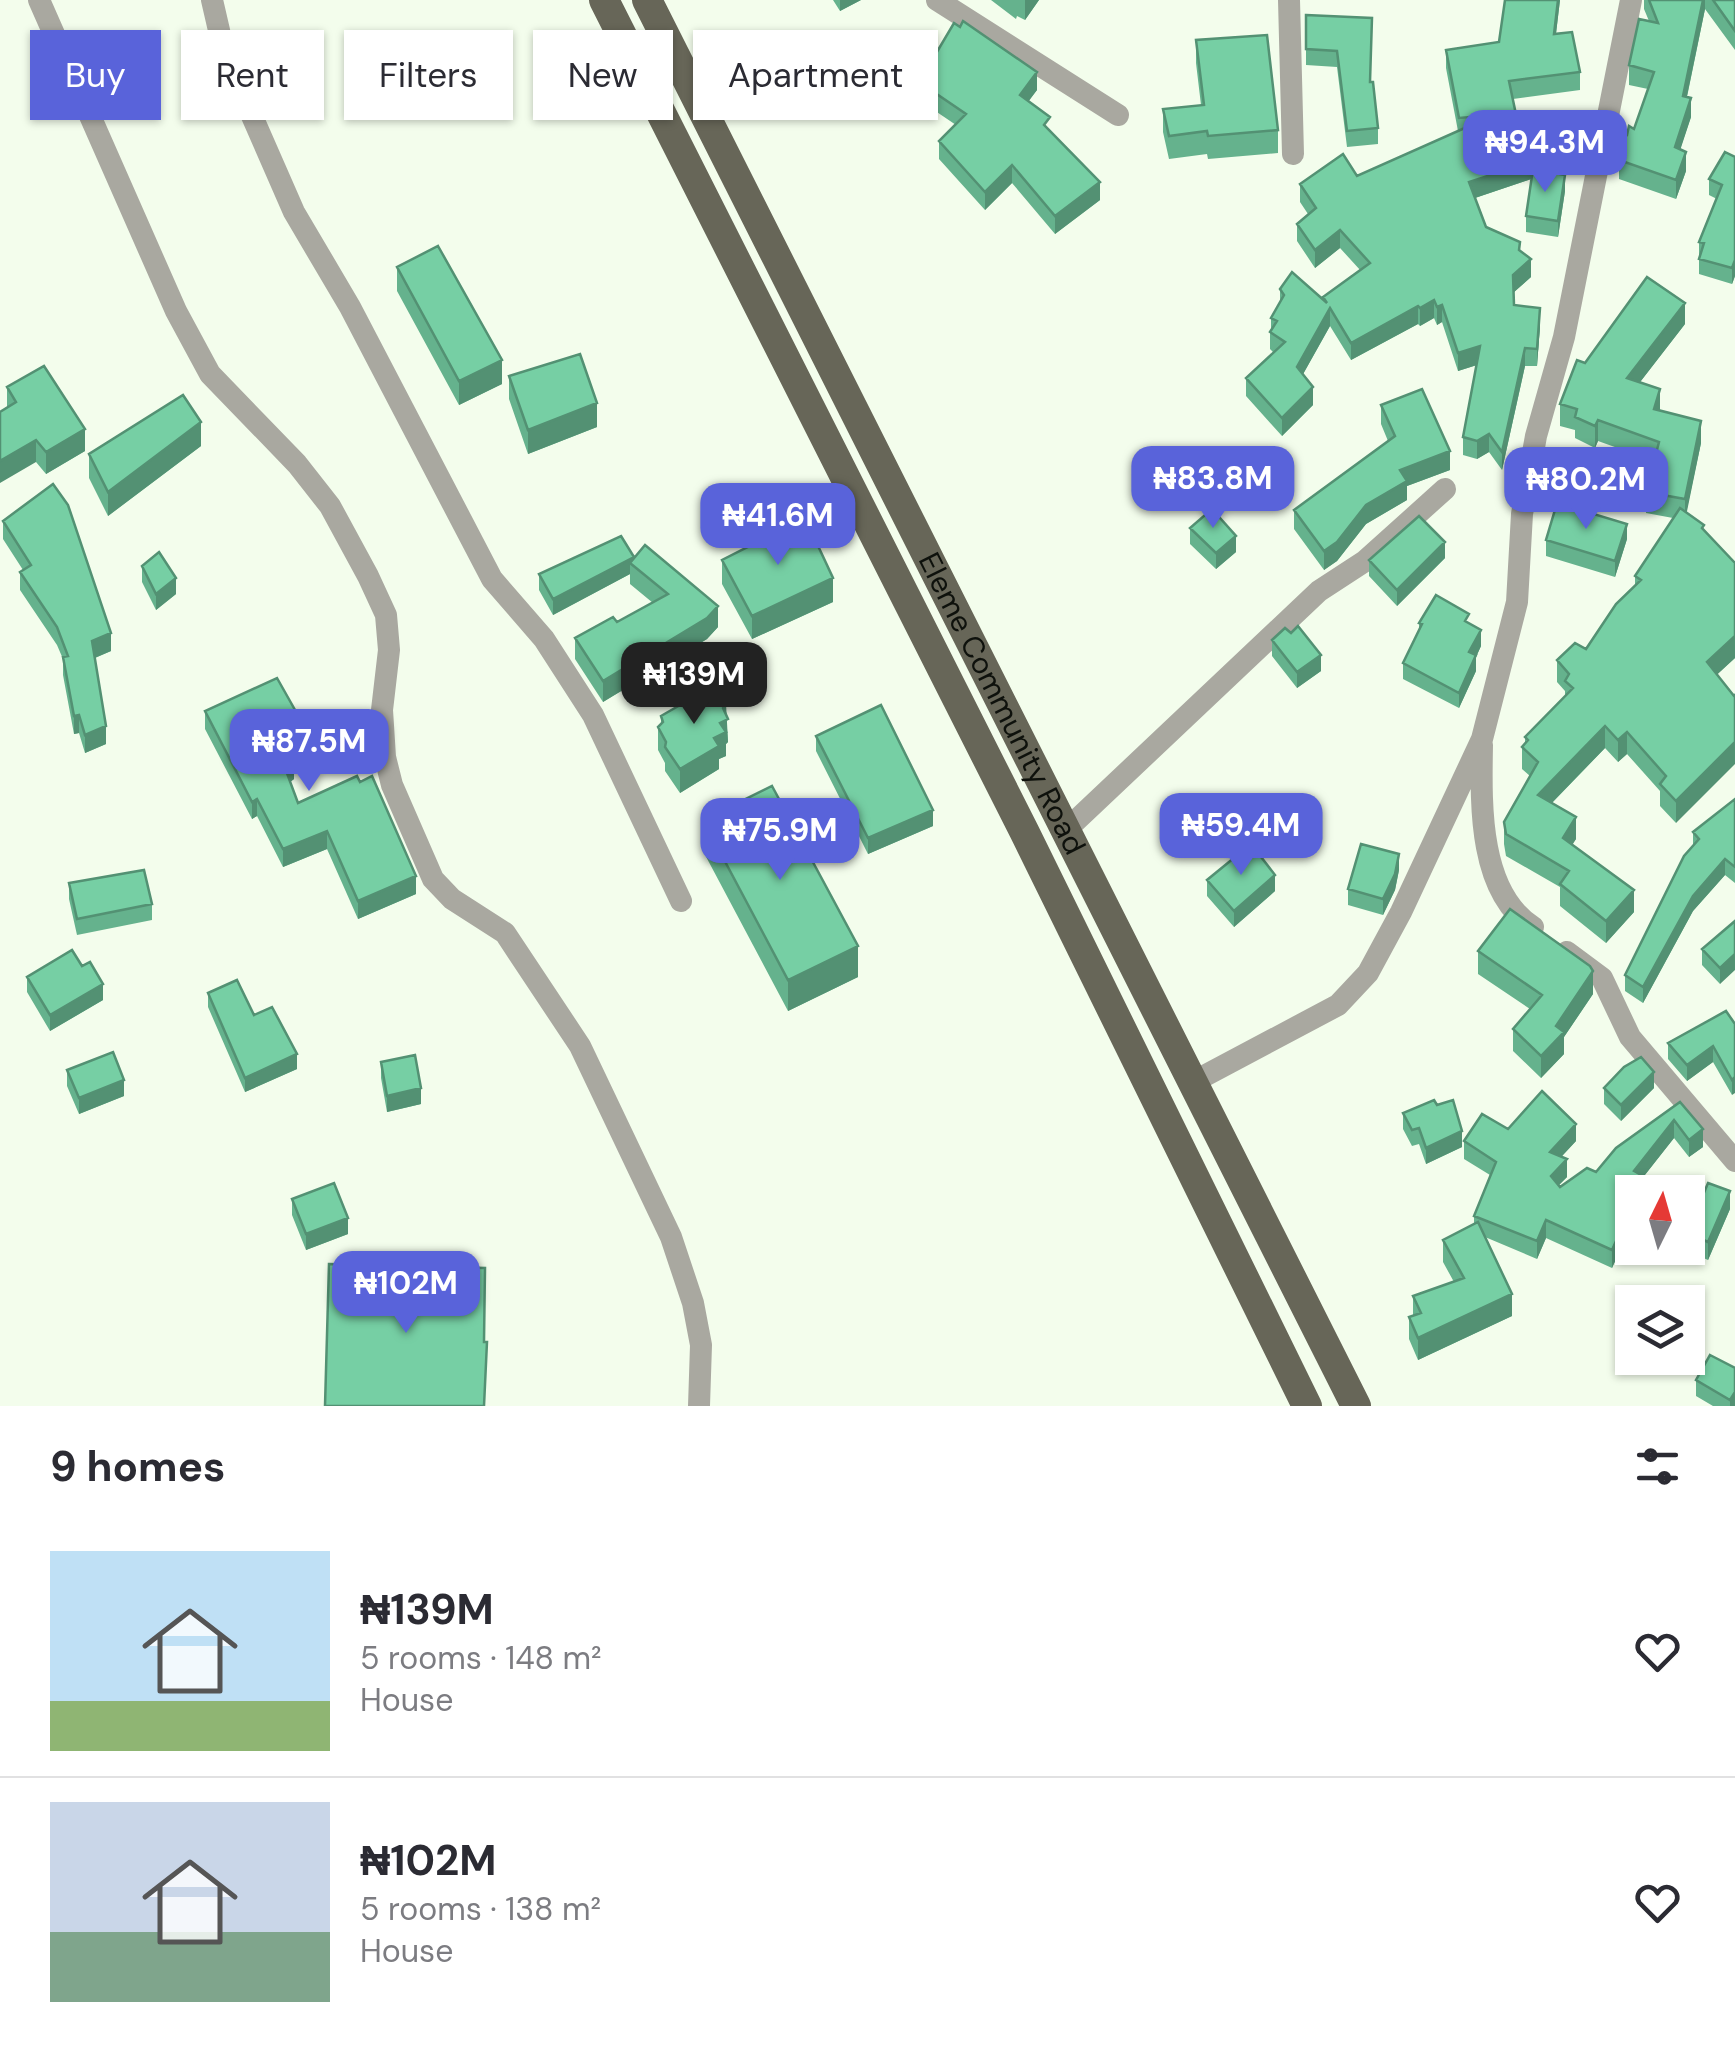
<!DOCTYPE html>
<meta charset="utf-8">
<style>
:root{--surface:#fff;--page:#f7f7f7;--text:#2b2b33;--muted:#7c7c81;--line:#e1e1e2;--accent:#5963da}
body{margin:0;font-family:"DM Sans",sans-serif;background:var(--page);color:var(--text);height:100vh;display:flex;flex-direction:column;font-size:38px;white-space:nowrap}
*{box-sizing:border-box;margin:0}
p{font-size:32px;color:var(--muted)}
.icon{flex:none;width:55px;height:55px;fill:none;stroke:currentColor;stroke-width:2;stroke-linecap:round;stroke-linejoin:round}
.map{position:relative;height:1406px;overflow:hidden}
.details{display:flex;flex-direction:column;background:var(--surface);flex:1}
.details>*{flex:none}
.top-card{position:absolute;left:30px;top:30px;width:1000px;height:90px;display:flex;gap:20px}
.needle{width:65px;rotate:5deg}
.controls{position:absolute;left:1615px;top:1175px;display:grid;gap:20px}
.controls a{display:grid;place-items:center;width:90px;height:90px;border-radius:0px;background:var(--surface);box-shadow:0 2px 8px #0004;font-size:50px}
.price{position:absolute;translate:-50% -85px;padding:0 22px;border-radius:20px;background:var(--accent);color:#fff;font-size:32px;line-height:65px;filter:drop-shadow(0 2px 5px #0008)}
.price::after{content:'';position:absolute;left:50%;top:60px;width:30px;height:22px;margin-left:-15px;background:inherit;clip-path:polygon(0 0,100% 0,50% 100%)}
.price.current{background:#222;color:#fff}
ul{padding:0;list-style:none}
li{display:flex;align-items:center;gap:30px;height:250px;padding:0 50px}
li+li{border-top:2px solid var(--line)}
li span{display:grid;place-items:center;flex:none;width:280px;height:200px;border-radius:0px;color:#555}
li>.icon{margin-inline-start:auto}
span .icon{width:120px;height:120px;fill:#fffc;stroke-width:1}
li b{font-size:42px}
h2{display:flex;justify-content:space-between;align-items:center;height:120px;padding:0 50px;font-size:42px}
.tag{padding:0 35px;border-radius:0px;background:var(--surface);box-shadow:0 2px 8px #0004;font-size:35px;line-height:90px}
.tag.current{background:var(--accent);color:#fff}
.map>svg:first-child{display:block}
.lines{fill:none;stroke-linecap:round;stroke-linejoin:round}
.street{stroke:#a9a8a0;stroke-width:22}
.primary{stroke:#676658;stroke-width:30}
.wall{fill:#65b28d}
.shaded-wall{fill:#539173}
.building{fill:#76cfa4;stroke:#539173;stroke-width:2.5}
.labels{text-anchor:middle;stroke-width:8;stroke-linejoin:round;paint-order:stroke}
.street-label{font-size:30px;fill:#0e110c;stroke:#fff}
</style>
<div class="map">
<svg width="1735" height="1406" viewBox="0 0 1735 1406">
<rect width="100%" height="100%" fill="#f3fdec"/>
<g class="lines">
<path class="street" d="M39 0 176 311 210 374 297 464 330 506 368 576 386 615 389 650 382 710 385 757 392 785 433 879 452 899 505 933 580 1046 671 1237 693 1303 701 1345 699 1406
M212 0 224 52 294 212 350 307 492 579 544 639 593 715 681 901
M937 0 1118 115
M1289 0 1293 154
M1482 745C1481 803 1478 892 1533 927
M1065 831 1319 591 1365 561 1445 489
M1567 952 1602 978 1630 1037 1735 1161
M1193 1082 1338 1005 1368 973 1401 912 1482 739 1517 602 1522 514 1536 436 1564 337 1631 0"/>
<g class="primary">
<path d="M604 0 1024 831 1307 1406"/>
<path id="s1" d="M647 0 1356 1406"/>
</g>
</g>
<path class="wall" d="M833 0H861L840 11Z
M991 0H1039L1025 20 1017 16 1016 19Z
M1560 0 1556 33 1580 72V90L1513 99 1518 124 1537 169 1565 191 1558 237 1526 232V216L1531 179 1475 198 1486 227 1520 251 1531 277 1514 292V305L1540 326 1537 366H1525L1502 470 1489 452 1477 459 1463 455V437L1477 365 1458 371 1442 322 1437 325 1434 318 1420 326 1418 324 1351 360 1330 326 1303 374 1313 405 1282 436 1246 396V378L1274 353 1270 349V332L1271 329V318L1280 303V289L1323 300V297L1361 271 1340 248 1315 268 1297 241V224L1308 214 1300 202V184L1357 176 1458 131 1446 68V50L1499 42Z
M1644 0H1735V50L1705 9 1687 97 1691 117 1680 149 1686 171 1676 199 1619 179V171L1613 169V150L1634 129 1648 89 1629 85V65L1649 21 1644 9Z
M1306 15 1370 82 1378 128V144L1347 147 1337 67 1306 65Z
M1196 40 1278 130V153L1208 159 1207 154 1169 159 1163 132V109L1201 105 1196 63Z
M928 67 1037 90 1028 101 1100 200 1055 234 1012 183 985 210 939 159V141L956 125 925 104V86L928 79Z
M1735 157V276L1732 284 1699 274V242L1717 199 1709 195V179Z
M397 267 502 384 459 405 397 291Z
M1685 324 1640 382 1660 410 1701 443 1686 513 1735 563V658L1717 674 1676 823 1660 806V791L1627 754 1618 762 1605 748 1552 803 1576 839 1572 844 1634 912 1606 943 1560 906V887L1506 856 1504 844V822L1530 776 1522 769V747L1525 743V737L1565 696V691L1557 682V660L1586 649 1635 586V576L1673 518 1646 513V492L1654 461 1598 441 1595 448 1575 438V430L1560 426V404L1585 363Z
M509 376 597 427 528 454 509 399Z
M7 387 85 451 46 474 36 462 7 408Z
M1381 405 1450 470 1407 486V500L1366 524 1337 561 1324 570 1294 529V510L1388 441 1381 424Z
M201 446 108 516 89 478V454Z
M3 521 111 651 95 658 106 744 85 753 79 733 74 734 63 675V659L57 645 20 590V572L23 570 3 539Z
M1190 528 1236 552 1216 569 1190 544Z
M1627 539 1615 577 1546 556V540Z
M1445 558 1397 606 1369 576V560Z
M634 559 718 627 707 639 603 702 575 659V638L617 622 653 603 630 584V574L553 615 539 590V574Z
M722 560 833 602 752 639 722 584Z
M142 566 176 594 156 610 142 582Z
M1419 623H1469L1481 646 1476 657V671L1459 708 1403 679V663L1419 631Z
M1291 633 1321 671 1297 688 1272 656V640Z
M205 711 295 728 284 734 294 779 290 782 298 803 416 894 358 919 327 849 283 867 257 816 252 819 205 729Z
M726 715 728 742 726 744V756L719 759V769L680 793 665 771V763L658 750V727L661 724V716Z
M816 736 933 826 868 854 816 751Z
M1735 799V883L1725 875 1693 911 1643 1003 1625 991V975L1693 847V832Z
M703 820 858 977 788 1011 703 851Z
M1399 870 1395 890 1383 915 1348 905V889Z
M1207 880 1275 891 1234 927 1207 896Z
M69 883 152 904V920L77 935 69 899Z
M1735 921 1720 984 1702 965V949Z
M1478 951 1593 994 1564 1037V1054L1541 1078 1513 1051V1029L1530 1009 1478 974Z
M82 966 103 1000 50 1031 27 992V977Z
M208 993 254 1015 297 1069 245 1092 208 1007Z
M1735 1024 1732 1095 1713 1062 1687 1081 1668 1059V1043Z
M381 1062 421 1104 387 1112 381 1078Z
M67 1070 124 1096 79 1114 67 1086Z
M1604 1088H1654L1621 1121 1604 1104Z
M1680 1102 1703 1147 1689 1157 1674 1138 1643 1177 1632 1192V1226H1631L1612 1268 1546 1238 1537 1259 1485 1237 1512 1316 1418 1360 1409 1339V1317L1413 1316V1296L1454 1282 1443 1262V1240L1474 1224V1216L1490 1175 1464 1159V1141L1508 1129 1576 1141 1561 1157 1567 1177 1559 1185 1560 1187 1596 1172Z
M1403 1113 1462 1147 1426 1164 1419 1144 1412 1146 1403 1129Z
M292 1199 348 1234 306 1250 292 1215Z
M1688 1202 1698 1207 1730 1209 1708 1260 1680 1248H1688Z
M1735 1368V1406H1713L1696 1396V1380Z"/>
<path class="shaded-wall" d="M840 0H861L840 11Z
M1025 0H1039L1025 20Z
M1558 0H1560L1554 51V34Z
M1703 0H1705V9L1683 115V96Z
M1037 72V90L1020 113V95Z
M1691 98V117L1675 166V147Z
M1686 152V171L1676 199V180Z
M1537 160V177L1469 200V182Z
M1012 165V183L985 210V192Z
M1565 175V191L1558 237V221Z
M1100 182V200L1055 234V216Z
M1340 230V248L1315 268V250Z
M1531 259V277L1513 293V275Z
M1735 260V276L1732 284V268Z
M1434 300V318L1420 326V308Z
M1685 303V324L1627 399V378Z
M1442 305V322L1437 325V307Z
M1418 306V324L1351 360V343Z
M1330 308V326L1297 385V367Z
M1540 308V326L1537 366V349Z
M1480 346V364L1458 371V353Z
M1525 348V366L1502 470V452Z
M502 360V384L459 405V381Z
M1313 387V405L1282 436V418Z
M1660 389V411L1654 409Z
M597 403V427L528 454V430Z
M1598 420V441L1595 448V426Z
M1701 421V443L1685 521V499Z
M201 422V446L108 516V492Z
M85 429V451L46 474V452Z
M1489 434V452L1477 459V441Z
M36 440V462L0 483V461Z
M1450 451V470L1407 486V500L1366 524 1337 561 1324 570V551L1400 470Z
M1627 524V539L1615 577V561Z
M1236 536V552L1216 569V553Z
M1445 542V558L1397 606V590Z
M634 557V566L630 563V574L553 615V599Z
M176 578V594L156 610V594Z
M833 578V602L752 639V616Z
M718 606V627L707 639 603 702V681Z
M1481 630V646L1476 657V671L1459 708V693L1469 652Z
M111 633V651L92 659V641Z
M1735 636V658L1707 684V662Z
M1321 655V671L1297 688V672Z
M726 703 728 742 726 744V756L719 759V769L680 793V769L714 738 723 708Z
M295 710V728L278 736V719Z
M79 715V733L74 734V716Z
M106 726V744L85 753V735Z
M1605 726V748L1538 817V795Z
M1627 732V754L1618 762V740Z
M1735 742V764L1676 823V801Z
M294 761V779L285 786V768Z
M257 799V816L252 819V802Z
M933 810V826L868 854V838Z
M1576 817V839L1563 860V838Z
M327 831V849L283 867V849Z
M1399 854V870L1395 890 1383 915V899Z
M1725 859V875L1693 911 1643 1003V987L1693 896Z
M1275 875V891L1234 927V911Z
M416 876V894L358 919V901Z
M1634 890V912L1606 943V921Z
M858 946V977L788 1011V980Z
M1735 954V970L1720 984V968Z
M1593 971V994L1564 1037V1054L1541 1078V1056L1556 1026Z
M103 984V1000L50 1031V1015Z
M1713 1046V1062L1687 1081V1065Z
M297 1054V1069L245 1092V1078Z
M1654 1072V1088L1621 1121V1105Z
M1735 1077V1093L1732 1095V1080Z
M124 1080V1096L79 1114V1098Z
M421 1088V1104L387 1112V1096Z
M1674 1120V1138L1634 1189V1171Z
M1576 1124V1141L1550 1169V1152Z
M1703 1129V1147L1689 1157V1140Z
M1462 1131V1147L1426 1164V1148Z
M1567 1159V1177L1551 1193V1176Z
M1730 1191V1209L1708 1260V1242Z
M1631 1208V1226L1612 1268V1250Z
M348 1218V1234L306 1250V1234Z
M1546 1220V1238L1537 1259V1241Z
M1512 1294V1316L1418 1360V1338Z
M1735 1392V1406H1730V1400Z"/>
<path class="building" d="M1505 0H1558L1554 34 1572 32 1580 72 1509 81 1518 124 1531 122 1537 160 1469 182 1486 227 1520 242 1519 250 1531 259 1513 275 1514 305 1540 308 1537 349 1525 348 1502 452 1489 434 1477 441 1463 437 1480 346 1458 353 1442 305 1437 307 1434 300 1420 308 1418 306 1351 343 1330 308 1297 367 1313 387 1282 418 1246 378 1285 342 1270 332 1277 321 1271 318 1284 295 1280 289 1292 272 1327 303 1323 297 1370 263 1340 230 1315 250 1297 224 1316 208 1300 184 1343 154 1357 176 1494 115 1459 118 1446 50 1499 42Z
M1649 0H1703L1683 96 1691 98 1675 147 1686 152 1676 180 1619 160 1622 153 1613 150 1616 132 1627 135 1629 126 1634 129 1654 72 1629 65 1639 19 1658 23Z
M1713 0H1735V31Z
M1306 15 1372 18 1370 82H1373L1378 128 1347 131 1337 51 1306 49Z
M963 21 1037 72 1020 95 1050 117 1044 125 1100 182 1055 216 1012 165 985 192 939 141 966 114 925 86 931 72 928 67 954 23 960 27Z
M1267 35 1278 130 1208 136 1207 131 1169 136 1163 109 1204 105 1196 40Z
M1725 152 1735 157V260L1732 268 1699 259 1704 243 1699 242 1722 185 1709 179Z
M1533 169 1565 175 1558 221 1526 216Z
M438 246 502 360 459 381 397 267Z
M1647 277 1685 303 1627 378 1660 389 1654 409 1701 421 1685 499 1646 492 1659 442 1598 420 1595 426 1575 417 1577 409 1560 404 1577 360 1585 363Z
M580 354 597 403 528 430 509 376Z
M44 366 85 429 46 452 36 440 0 461V412L16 402 7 387Z
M1422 389 1450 451 1400 470 1407 481 1366 505 1337 542 1324 551 1294 510 1395 436 1381 405Z
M183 395 201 422 108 492 89 454Z
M53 484 68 505 111 633 92 641 106 726 85 735 79 715 74 716 63 657 68 656 57 627 20 572 31 565 3 521Z
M1557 503 1627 524 1615 561 1546 540Z
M1680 508 1704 525 1702 528 1735 563V636L1707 662 1734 696 1735 694V742L1676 801 1660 784 1666 776 1627 732 1618 740 1605 726 1538 795 1576 817 1563 838 1634 890 1606 921 1560 884 1569 871 1506 834 1504 822 1538 762 1522 747 1528 740 1525 737 1573 688 1565 681 1569 674 1557 660 1575 643 1586 649 1616 604 1641 580 1635 576Z
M1212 509 1236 536 1216 553 1190 528Z
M1419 516 1445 542 1397 590 1369 560Z
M805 518 833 578 752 616 722 560Z
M621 536 634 557 553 599 539 574Z
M645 545 718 606 707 618 603 681 575 638 613 617 617 622 668 594 630 563Z
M159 552 176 578 156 594 142 566Z
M1436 595 1469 614 1465 621 1481 630 1469 652 1476 655 1459 693 1403 663 1422 624 1419 623Z
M1298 626 1321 655 1297 672 1272 640 1285 628 1291 633Z
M277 678 295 710 278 719 294 761 285 768 298 803 357 776 360 782 372 776 416 876 358 901 327 831 283 849 257 799 252 802 205 711Z
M715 685 726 703 723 708 728 719 720 723 726 732 714 738 719 746 680 769 665 747 666 742 658 727 663 722 661 716Z
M881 705 933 810 868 838 816 736Z
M772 786 858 946 788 980 703 820Z
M1735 799V867L1725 859 1693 896 1643 987 1625 975 1684 856 1699 839 1693 832Z
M1251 844 1275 875 1234 911 1207 880Z
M1361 844 1399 854 1395 874 1383 899 1348 889Z
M144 870 152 904 77 919 69 883Z
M1510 909 1590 966 1593 971 1556 1026 1564 1032 1541 1056 1513 1029 1542 995 1478 951Z
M1735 921V954L1720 968 1702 949Z
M72 950 82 966 90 962 103 984 50 1015 27 977Z
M237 980 254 1015 272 1007 297 1054 245 1078 208 993Z
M1726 1011 1735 1024V1077L1732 1080 1713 1046 1687 1065 1668 1043Z
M113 1052 124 1080 79 1098 67 1070Z
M415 1055 421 1088 387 1096 381 1062Z
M1641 1057 1654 1072 1621 1105 1604 1088 1624 1067Z
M1542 1091 1576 1124 1550 1152 1567 1159 1551 1176 1560 1187 1587 1168 1596 1172 1616 1148 1680 1102 1703 1129 1689 1140 1674 1120 1634 1171 1671 1192H1632V1209L1631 1208 1612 1250 1546 1220 1537 1241 1474 1216 1496 1162 1464 1141 1482 1114 1508 1129Z
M1434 1100 1437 1105 1453 1100 1462 1131 1426 1148 1419 1128 1412 1130 1403 1113Z
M334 1183 348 1218 306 1234 292 1199Z
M1708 1183 1730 1191 1708 1242 1688 1233V1202L1698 1207Z
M1478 1222 1512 1294 1418 1338 1409 1317 1421 1313 1413 1296 1464 1278 1443 1240Z
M329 1264 485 1268 484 1342H487L484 1406H325Z
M1710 1355 1735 1368V1392L1730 1400 1696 1380Z"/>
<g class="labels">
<g class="street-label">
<text dy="10" stroke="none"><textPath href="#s1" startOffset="788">Eleme Community Road</textPath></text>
</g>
</g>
</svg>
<div class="controls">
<a><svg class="needle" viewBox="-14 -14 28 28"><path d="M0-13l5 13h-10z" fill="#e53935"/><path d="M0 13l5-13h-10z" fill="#7c7c81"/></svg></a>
<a><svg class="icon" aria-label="layers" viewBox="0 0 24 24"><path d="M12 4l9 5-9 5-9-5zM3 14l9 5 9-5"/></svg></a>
</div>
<b class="price" style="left:1545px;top:195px">₦94.3M</b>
<b class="price" style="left:1213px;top:531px">₦83.8M</b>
<b class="price" style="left:1586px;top:532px">₦80.2M</b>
<b class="price" style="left:778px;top:568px">₦41.6M</b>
<b class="price current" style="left:694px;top:727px">₦139M</b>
<b class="price" style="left:309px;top:794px">₦87.5M</b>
<b class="price" style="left:1241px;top:878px">₦59.4M</b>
<b class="price" style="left:780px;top:883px">₦75.9M</b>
<b class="price" style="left:406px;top:1336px">₦102M</b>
<div class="top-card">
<a class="tag current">Buy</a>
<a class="tag">Rent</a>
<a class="tag">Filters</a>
<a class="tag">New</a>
<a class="tag">Apartment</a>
</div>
</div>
<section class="details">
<h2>9 homes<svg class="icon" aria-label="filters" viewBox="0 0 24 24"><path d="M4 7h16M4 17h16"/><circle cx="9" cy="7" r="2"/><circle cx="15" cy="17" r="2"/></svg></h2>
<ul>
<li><span style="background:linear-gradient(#bfe0f5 75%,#8fb573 0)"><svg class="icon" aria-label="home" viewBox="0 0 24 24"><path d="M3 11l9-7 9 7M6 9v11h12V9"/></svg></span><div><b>₦139M</b><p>5 rooms · 148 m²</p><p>House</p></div><svg class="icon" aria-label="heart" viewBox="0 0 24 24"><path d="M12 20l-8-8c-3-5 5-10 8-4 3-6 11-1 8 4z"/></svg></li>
<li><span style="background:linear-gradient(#c9d6e8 65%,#7fa58c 0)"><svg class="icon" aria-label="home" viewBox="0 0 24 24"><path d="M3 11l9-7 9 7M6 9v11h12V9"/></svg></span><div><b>₦102M</b><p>5 rooms · 138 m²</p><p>House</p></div><svg class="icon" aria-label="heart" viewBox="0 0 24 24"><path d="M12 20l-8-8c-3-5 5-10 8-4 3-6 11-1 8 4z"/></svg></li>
</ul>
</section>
